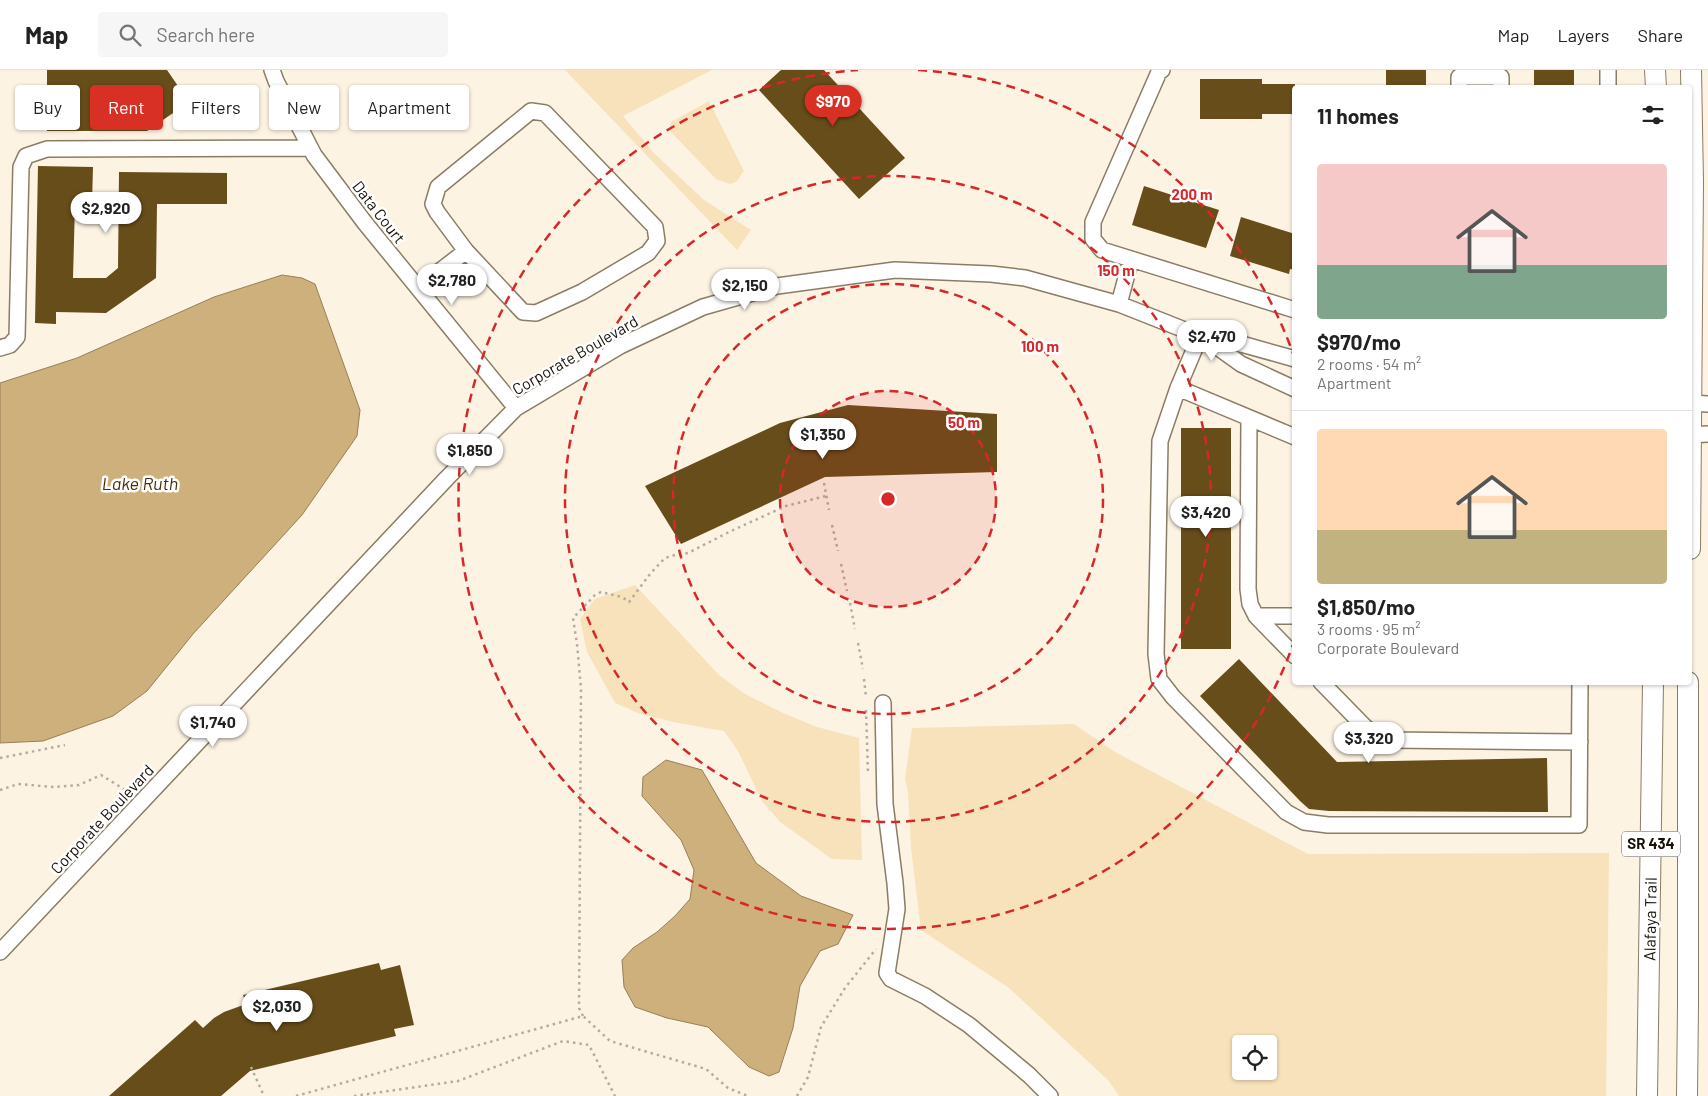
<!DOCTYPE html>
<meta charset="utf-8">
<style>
:root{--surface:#fff;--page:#f6f6f6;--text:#222;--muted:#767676;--line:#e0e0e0;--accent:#d93025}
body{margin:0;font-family:Barlow,sans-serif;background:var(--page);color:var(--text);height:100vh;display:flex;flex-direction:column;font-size:19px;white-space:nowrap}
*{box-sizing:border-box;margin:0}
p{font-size:16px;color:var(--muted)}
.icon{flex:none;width:28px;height:28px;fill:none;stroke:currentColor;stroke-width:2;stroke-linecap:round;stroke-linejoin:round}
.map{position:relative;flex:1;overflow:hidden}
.drawer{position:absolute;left:1292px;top:15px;width:400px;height:600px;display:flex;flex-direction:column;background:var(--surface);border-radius:5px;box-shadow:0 1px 4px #0004}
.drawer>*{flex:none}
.top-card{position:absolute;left:15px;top:15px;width:475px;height:45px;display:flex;gap:10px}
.controls{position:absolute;left:1232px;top:965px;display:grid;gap:10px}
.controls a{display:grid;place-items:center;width:45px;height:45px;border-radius:5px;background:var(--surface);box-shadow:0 1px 4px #0004;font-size:25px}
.price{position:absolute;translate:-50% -42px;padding:0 11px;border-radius:18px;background:#fff;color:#222;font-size:16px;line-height:32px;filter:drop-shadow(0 1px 2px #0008)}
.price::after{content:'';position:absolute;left:50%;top:30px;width:15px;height:11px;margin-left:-8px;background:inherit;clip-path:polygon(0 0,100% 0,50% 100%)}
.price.active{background:var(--accent);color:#fff}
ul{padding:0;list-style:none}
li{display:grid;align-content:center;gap:10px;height:265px;padding:0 25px}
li+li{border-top:1px solid var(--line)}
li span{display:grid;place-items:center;height:155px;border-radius:5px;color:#555}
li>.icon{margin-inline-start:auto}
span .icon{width:90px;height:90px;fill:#fffc;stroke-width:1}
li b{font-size:21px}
h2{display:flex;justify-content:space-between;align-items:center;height:60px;padding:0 25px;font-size:21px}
.chip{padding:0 18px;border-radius:5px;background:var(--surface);box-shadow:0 1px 4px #0004;font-size:18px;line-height:45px}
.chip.active{background:var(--accent);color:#fff}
header{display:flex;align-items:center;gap:30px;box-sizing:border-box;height:70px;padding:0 25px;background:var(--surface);border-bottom:1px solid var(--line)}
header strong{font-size:24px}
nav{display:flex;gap:28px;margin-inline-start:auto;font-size:18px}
.search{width:350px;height:45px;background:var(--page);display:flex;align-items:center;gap:12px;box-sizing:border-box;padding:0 18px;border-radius:5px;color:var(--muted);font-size:19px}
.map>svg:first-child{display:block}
.green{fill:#f7e2bc;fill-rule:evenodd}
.water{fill:#cdb07c;stroke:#968059}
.building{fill:#674d19}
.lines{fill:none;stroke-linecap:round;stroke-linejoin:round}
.minor-casing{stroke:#8b7d65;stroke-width:18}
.major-casing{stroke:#8b7d65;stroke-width:22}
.path{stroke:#b4ac9f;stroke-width:2.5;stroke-dasharray:2.5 4;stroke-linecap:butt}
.minor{stroke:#fff;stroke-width:15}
.major{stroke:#fff;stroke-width:20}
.ring{fill:none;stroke:#d62828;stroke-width:2.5;stroke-dasharray:9 6}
.labels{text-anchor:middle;stroke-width:5;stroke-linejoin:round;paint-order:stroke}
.shield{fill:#fff;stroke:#5d5852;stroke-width:1}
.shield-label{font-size:15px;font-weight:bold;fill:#171108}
.street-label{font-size:16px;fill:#171108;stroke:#fff}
.water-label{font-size:18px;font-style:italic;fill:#453105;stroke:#fff}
.centre{fill:#d62828;stroke:#fff;stroke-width:2.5}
.ring-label{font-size:15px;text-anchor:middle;font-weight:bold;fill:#d62828;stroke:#fff;stroke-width:5;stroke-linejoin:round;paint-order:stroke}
</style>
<header>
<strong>Map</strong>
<div class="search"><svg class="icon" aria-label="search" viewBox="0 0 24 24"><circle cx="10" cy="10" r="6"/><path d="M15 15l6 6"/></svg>Search here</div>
<nav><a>Map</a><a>Layers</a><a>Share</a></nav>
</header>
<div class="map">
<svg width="1708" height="1026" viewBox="0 0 1708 1026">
<rect width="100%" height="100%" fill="#fcf3e3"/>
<path class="green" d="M565 0H712L623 46 654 83 704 130 751 160 737 180Z
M709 31 744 101 736 112 730 114 716 109 669 60 671 52Z
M635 515 719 605 745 624 783 643 817 657 859 668 862 790 832 789 780 752 762 731 738 681 724 661 673 652 638 643 615 633 587 582 580 549 595 529Z
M1074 654 1115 682 1308 784 1609 783 1606 1026H1119L1109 1011 1009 918 921 860 911 778 908 722 905 709 912 658ZM1241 974H1269V1001H1241Z"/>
<path class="water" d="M282 205 302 208 315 214 360 340 357 366 302 445 193 564 147 621 113 646 43 671 0 673V313L77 288 214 227Z
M666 690 702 700 756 793 801 826 853 845 838 874 820 881 800 916 793 958 779 1002 769 1006 749 997 708 957 667 948 635 937 624 917 622 890 633 878 657 862 675 846 690 829 694 800 681 770 642 726 643 707Z"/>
<path class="building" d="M47 0H167L189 32 147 61H47Z
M781 0H824L905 88 859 129 759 20Z
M1386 0H1426V18H1386Z
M1534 0H1574V18H1534Z
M1200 9H1262V14H1295V44H1262V49H1200Z
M38 96 93 97 92 134H75L73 208H106L118 198 119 102 227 103V134H157L156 208 106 243 56 242V254L35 253Z
M1144 116 1219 140 1206 178 1132 155Z
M1241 147 1295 164V200L1290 199 1289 204 1230 186Z
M848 335 997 344V402L825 407 681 474 645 416 780 353Z
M1181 358H1231V579H1181Z
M1239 589 1337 692 1547 688 1548 742 1329 741 1309 739 1300 731 1200 626Z
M379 893 381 900 400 895 414 955 394 959 396 966 250 1001 221 1026H109L195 950 203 958 214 948 224 942 246 934 243 925Z"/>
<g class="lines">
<defs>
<path id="minor" d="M272 0 276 11 314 85 365 153 516 338
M1162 0 1159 2 1093 152V169L1102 180 1295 240
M1608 0V18
M1459 18V7H1501V18
M418 218 466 181 523 242 536 243 582 222 648 183 657 171 655 157 545 43 531 41 438 117 433 134 437 142 466 181
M1119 234 1131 189
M1200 266 1178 318 1160 371 1156 584 1159 609 1173 627 1286 742 1304 752 1328 755H1579L1580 612
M1206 269 1241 294 1295 319
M0 278 10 275 17 267 21 97 26 86 47 79 310 78
M1178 318 1295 367
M1690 333 1708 334
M1249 348 1248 519 1250 534 1256 546 1295 586
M1690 365 1708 364
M1256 546H1295
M1321 612 1365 657 1376 666 1391 670 1580 672
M883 633 885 734 895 813 897 839 887 903 891 909 925 926 969 955 1029 1005 1050 1026
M0 882 447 408 516 338 620 276 703 237 777 216 895 200 991 204 1025 208 1119 234 1200 266 1245 275 1295 289"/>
<path id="major" d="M1655 0 1656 18
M1690 479 1693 112 1691 0
M1647 1026 1653 612
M1687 1026 1688 936V612"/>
</defs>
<use href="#minor" class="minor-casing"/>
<use href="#major" class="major-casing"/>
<path class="path" d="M824 413 829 440
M832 455 838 481
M841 494 847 521
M850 533 855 559
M858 573 863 599
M864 609 866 626
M866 640 868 704
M0 688 65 675
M0 720 18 714 54 717 79 715 101 705 127 721
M583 946 579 938 581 618 577 574 573 548 595 525 601 522 622 527 629 532 650 504 665 488 675 485 688 483 731 461 786 436 826 426
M251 997 264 1026
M296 1026 583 946 610 971 706 999 728 1018 748 1026
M354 1026 458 1011 563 971 589 975 615 1026
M797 1026 808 1007 821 957 845 918 876 879"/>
<use href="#minor" class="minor"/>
<use href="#major" class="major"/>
</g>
<circle cx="888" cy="429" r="108" fill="#d62828" fill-opacity=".12"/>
<g class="ring">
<circle cx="888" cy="429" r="108"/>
<circle cx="888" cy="429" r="215"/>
<circle cx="888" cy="429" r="323"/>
<path d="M1295 569A430 430 0 1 1 858 0M918 0A430 430 0 0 1 1295 289"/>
</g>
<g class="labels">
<rect class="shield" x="1622" y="761.5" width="58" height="25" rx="4"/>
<g class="shield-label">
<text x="1651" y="779">SR 434</text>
</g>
<g class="street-label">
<text transform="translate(379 142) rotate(52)" y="6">Data Court</text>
<text transform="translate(575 285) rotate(-30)" y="6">Corporate Boulevard</text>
<text transform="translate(102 749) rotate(-47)" y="6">Corporate Boulevard</text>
<text transform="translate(1650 849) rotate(-89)" y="6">Alafaya Trail</text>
</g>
<g class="water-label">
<text x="140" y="420">Lake Ruth</text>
</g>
</g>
<circle cx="888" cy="429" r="8" class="centre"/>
<g class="ring-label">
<text x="1192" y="130">200 m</text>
<text x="1116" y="206">150 m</text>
<text x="1040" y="282">100 m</text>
<text x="964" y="358">50 m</text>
</g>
</svg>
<div class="controls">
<a><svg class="icon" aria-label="locate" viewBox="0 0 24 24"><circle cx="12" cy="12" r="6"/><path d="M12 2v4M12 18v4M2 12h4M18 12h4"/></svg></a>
</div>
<b class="price active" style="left:833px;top:57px">$970</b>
<b class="price" style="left:106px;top:164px">$2,920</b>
<b class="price" style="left:452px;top:236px">$2,780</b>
<b class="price" style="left:745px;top:241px">$2,150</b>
<b class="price" style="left:1212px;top:292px">$2,470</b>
<b class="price" style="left:823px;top:390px">$1,350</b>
<b class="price" style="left:470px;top:406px">$1,850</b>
<b class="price" style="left:1206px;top:468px">$3,420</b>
<b class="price" style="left:213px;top:678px">$1,740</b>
<b class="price" style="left:1369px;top:694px">$3,320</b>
<b class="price" style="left:277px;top:962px">$2,030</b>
<div class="top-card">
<a class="chip">Buy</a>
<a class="chip active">Rent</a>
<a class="chip">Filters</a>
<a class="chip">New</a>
<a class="chip">Apartment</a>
</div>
<section class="drawer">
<h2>11 homes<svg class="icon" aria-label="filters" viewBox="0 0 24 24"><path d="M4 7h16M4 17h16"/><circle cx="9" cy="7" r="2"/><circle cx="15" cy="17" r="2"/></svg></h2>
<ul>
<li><span style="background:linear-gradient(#f6c9c9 65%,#7fa58c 0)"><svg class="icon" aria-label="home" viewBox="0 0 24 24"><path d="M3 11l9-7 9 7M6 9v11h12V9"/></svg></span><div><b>$970/mo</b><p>2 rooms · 54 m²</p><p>Apartment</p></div></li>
<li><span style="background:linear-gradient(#ffd9b3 65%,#c2b280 0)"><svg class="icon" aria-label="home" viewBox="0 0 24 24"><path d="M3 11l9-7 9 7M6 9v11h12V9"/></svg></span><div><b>$1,850/mo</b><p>3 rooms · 95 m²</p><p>Corporate Boulevard</p></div></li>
</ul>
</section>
</div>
